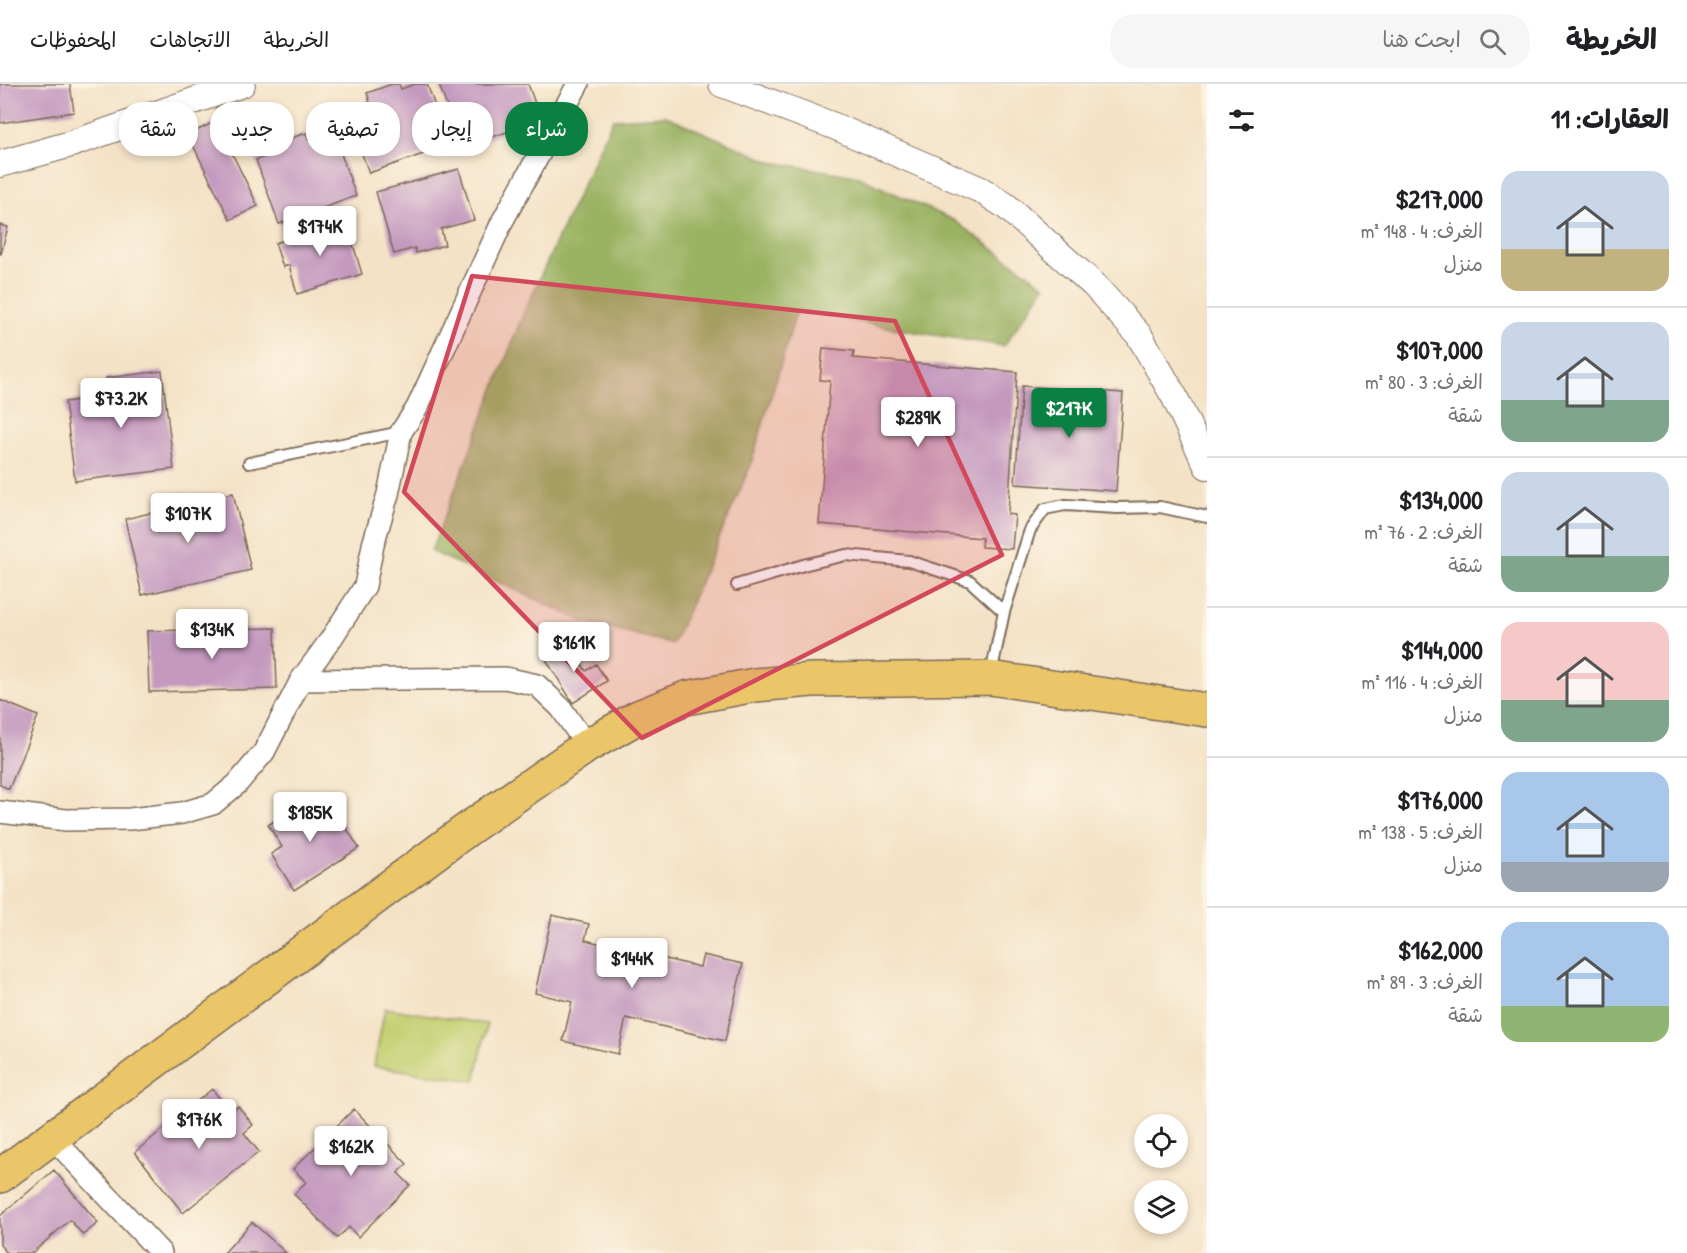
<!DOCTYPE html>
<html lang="ar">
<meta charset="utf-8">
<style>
:root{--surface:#fff;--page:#f6f6f6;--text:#202124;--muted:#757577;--line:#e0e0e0;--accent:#0b8043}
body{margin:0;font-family:"Patrick Hand","Playpen Sans Arabic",sans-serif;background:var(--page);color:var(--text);direction:rtl;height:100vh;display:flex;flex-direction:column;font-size:22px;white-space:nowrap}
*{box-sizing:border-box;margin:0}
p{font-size:20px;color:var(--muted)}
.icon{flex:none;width:33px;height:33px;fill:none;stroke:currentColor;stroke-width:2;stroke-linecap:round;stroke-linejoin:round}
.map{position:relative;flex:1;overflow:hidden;direction:ltr}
.panel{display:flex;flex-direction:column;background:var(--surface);width:480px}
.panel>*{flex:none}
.hud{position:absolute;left:18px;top:18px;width:570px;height:54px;direction:rtl;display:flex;gap:12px}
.fabs{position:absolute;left:1134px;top:1030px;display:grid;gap:12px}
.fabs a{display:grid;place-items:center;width:54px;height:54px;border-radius:50%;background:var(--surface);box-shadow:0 3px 9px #0003;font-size:30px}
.price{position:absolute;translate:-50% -51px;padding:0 14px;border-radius:6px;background:#fff;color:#222;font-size:20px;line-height:39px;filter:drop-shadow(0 2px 3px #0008)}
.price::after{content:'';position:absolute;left:50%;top:36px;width:18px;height:14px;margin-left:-9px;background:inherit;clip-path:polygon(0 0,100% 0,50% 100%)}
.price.current{background:var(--accent);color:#fff}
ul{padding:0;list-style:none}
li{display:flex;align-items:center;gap:18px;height:150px;padding:0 18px}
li+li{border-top:2px solid var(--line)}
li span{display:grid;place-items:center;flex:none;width:168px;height:120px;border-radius:18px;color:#555}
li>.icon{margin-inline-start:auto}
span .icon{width:72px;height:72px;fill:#fffc;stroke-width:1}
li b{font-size:26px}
h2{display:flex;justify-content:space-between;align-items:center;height:72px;padding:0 18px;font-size:26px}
.chip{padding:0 21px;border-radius:24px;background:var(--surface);box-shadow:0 3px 9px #0003;font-size:21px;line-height:54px}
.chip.current{background:var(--accent);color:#fff}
header{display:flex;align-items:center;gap:36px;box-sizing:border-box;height:84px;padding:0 30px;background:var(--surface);border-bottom:2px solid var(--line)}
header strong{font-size:28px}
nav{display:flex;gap:33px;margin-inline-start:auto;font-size:21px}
.search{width:420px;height:54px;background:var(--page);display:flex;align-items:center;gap:15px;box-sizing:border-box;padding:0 21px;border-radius:24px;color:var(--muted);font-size:22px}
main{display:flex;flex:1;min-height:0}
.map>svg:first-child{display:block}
.green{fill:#c4d072;stroke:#807d48;stroke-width:1.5}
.forest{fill:#9bb264;stroke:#6b6e41;stroke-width:1.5}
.building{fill:#c499bf}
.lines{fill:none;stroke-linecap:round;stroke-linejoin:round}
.service-casing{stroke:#7c6a59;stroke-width:14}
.minor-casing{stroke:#7c6a59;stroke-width:24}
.tertiary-casing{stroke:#7c6a59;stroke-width:28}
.primary-casing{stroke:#7c6a59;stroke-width:36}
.service{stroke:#fff;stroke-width:10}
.minor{stroke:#fff;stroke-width:21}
.tertiary{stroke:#fff;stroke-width:26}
.primary{stroke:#eac669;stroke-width:33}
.marked{fill:#d1495b;fill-opacity:0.2;stroke:#d1495b;stroke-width:4.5;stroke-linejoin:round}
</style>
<header>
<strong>الخريطة</strong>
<div class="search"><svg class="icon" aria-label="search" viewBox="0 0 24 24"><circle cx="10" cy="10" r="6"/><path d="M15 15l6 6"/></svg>ابحث هنا</div>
<nav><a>الخريطة</a><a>الاتجاهات</a><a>المحفوظات</a></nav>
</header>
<main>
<section class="panel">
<h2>العقارات: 11<svg class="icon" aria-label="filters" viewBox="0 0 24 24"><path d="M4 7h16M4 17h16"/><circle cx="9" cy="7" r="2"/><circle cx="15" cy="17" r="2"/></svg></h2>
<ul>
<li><span style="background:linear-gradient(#c9d6e8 65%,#c2b280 0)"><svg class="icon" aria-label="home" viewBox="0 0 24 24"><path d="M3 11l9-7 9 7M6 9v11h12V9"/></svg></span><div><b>$217,000</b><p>الغرف: 4 · 148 m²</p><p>منزل</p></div></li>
<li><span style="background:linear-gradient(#c9d6e8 65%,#7fa58c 0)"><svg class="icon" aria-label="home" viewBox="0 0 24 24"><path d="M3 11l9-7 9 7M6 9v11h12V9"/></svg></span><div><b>$107,000</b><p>الغرف: 3 · 80 m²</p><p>شقة</p></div></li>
<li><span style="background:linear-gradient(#c9d6e8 70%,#7fa58c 0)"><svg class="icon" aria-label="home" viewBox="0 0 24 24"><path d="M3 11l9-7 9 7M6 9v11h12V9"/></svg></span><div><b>$134,000</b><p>الغرف: 2 · 76 m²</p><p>شقة</p></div></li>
<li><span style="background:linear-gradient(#f6c9c9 65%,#7fa58c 0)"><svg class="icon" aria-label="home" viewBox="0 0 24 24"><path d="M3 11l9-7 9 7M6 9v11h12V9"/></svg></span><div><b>$144,000</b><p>الغرف: 4 · 116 m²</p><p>منزل</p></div></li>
<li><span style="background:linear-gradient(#a9c7e8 75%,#9aa5b1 0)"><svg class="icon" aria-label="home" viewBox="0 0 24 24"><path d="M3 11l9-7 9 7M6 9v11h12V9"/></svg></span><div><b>$176,000</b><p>الغرف: 5 · 138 m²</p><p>منزل</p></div></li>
<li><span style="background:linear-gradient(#a9c7e8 70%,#8fb573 0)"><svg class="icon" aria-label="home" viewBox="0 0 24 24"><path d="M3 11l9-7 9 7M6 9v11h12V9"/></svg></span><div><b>$162,000</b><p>الغرف: 3 · 89 m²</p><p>شقة</p></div></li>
</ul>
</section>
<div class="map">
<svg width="1207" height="1169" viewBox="0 0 1207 1169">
<rect width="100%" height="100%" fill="#fcf5e5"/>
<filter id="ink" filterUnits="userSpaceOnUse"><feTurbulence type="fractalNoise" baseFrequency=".0167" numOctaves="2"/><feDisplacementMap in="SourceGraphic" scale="12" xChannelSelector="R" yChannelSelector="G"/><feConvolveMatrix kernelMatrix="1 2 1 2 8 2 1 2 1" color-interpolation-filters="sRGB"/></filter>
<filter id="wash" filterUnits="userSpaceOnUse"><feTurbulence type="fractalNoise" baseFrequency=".008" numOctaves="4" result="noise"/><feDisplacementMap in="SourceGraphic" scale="24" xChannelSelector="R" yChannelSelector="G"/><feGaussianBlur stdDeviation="1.35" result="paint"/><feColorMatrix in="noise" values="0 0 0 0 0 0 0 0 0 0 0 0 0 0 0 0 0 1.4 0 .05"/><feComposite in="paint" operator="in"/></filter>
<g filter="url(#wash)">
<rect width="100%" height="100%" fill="#f4e2c6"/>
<path class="green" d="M385 924 487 940 475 997 374 982Z"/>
<path class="forest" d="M666 32 771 78 856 92 953 136 1045 202 1004 262 903 246 797 226 750 383 673 560 583 537 431 467 524 228 613 35Z"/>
<g id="blocks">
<path class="building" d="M0 0H70L74 28 0 39Z
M392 0H399L401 5 415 0H427L449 61 369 89 346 26 370 18 367 9Z
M439 0H528L541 36 461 64Z
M216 37 258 122 230 136 188 51Z
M333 47 356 112 279 140 256 76 283 66 280 58 306 49 309 56Z
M459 85 474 136 441 145 445 161 416 169 415 164 394 170 376 108Z
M346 137 362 190 297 210 289 181 283 183 275 159Z
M0 141 8 143 1 170H0Z
M823 264 854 267 853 274 1017 288 1008 430 1015 431 1012 465 981 463 982 454 819 440 830 297 820 296Z
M162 287 174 385 75 397 65 318 108 312 106 294Z
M1022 302 1123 309 1116 407 1015 400Z
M233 409 251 486 142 511 125 435Z
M275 544 277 605 149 608 147 547Z
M569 559 586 587 596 580 607 597 573 619 545 574Z
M0 616 38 632 9 705 0 701Z
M312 714 324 733 335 726 359 764 294 806 271 770 282 763 268 741Z
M552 831 589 840 585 856 700 883 703 871 743 880 725 957 626 934 618 970 563 957 572 918 535 909Z
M212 1005 231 1028 238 1022 253 1041 244 1049 259 1068 183 1129 135 1068Z
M354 1025 407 1080 398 1089 410 1101 358 1153 349 1143 337 1154 294 1110 306 1098 293 1085Z
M54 1086 98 1139 83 1151 70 1136 32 1169H7L0 1161V1132Z
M252 1138 286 1169H224Z"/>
</g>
</g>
<g filter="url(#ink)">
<use href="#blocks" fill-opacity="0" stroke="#7c6a59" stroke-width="1.5"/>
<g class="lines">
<defs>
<path id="service" d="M249 379 401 348
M737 501 807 480 846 471 909 477 970 497 1004 528
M991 590 1004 528 1030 446 1045 425 1065 421 1117 424 1160 423 1207 433"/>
<path id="minor" d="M301 596 505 594 537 601 561 624 587 662
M0 728 66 736 130 735 182 729 213 720 237 700 264 668 301 596 331 555 365 502 373 461 388 410 401 348 417 324 503 136 578 0
M51 1052 161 1169"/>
<path id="tertiary" d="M722 0 834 42 981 106 1006 122 1094 201 1139 251 1174 312 1207 382
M0 80 71 60 242 0"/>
<path id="primary" d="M0 1092 465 747 587 662 638 633 686 614 755 601 812 596 990 594 1207 626"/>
</defs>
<use href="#service" class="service-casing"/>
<use href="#minor" class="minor-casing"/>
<use href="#tertiary" class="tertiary-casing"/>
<use href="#primary" class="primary-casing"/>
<use href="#service" class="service"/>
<use href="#minor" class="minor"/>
<use href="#tertiary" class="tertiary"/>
<use href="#primary" class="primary"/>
</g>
</g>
<path class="marked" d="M472 192 895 237 1002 471 642 654 404 408Z"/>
</svg>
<div class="fabs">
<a><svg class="icon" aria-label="locate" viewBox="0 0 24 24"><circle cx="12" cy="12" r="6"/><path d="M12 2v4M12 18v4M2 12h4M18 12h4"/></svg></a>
<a><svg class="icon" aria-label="layers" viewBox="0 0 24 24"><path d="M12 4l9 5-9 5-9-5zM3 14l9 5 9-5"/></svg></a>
</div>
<b class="price" style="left:320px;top:173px">$174K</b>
<b class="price" style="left:121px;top:345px">$73.2K</b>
<b class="price current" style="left:1069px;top:355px">$217K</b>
<b class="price" style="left:918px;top:364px">$289K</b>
<b class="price" style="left:188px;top:460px">$107K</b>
<b class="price" style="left:212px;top:576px">$134K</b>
<b class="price" style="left:574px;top:589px">$161K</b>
<b class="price" style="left:310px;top:759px">$185K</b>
<b class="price" style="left:632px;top:905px">$144K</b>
<b class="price" style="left:199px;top:1066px">$176K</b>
<b class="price" style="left:351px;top:1093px">$162K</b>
<div class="hud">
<a class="chip current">شراء</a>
<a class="chip">إيجار</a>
<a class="chip">تصفية</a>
<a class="chip">جديد</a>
<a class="chip">شقة</a>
</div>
</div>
</main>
